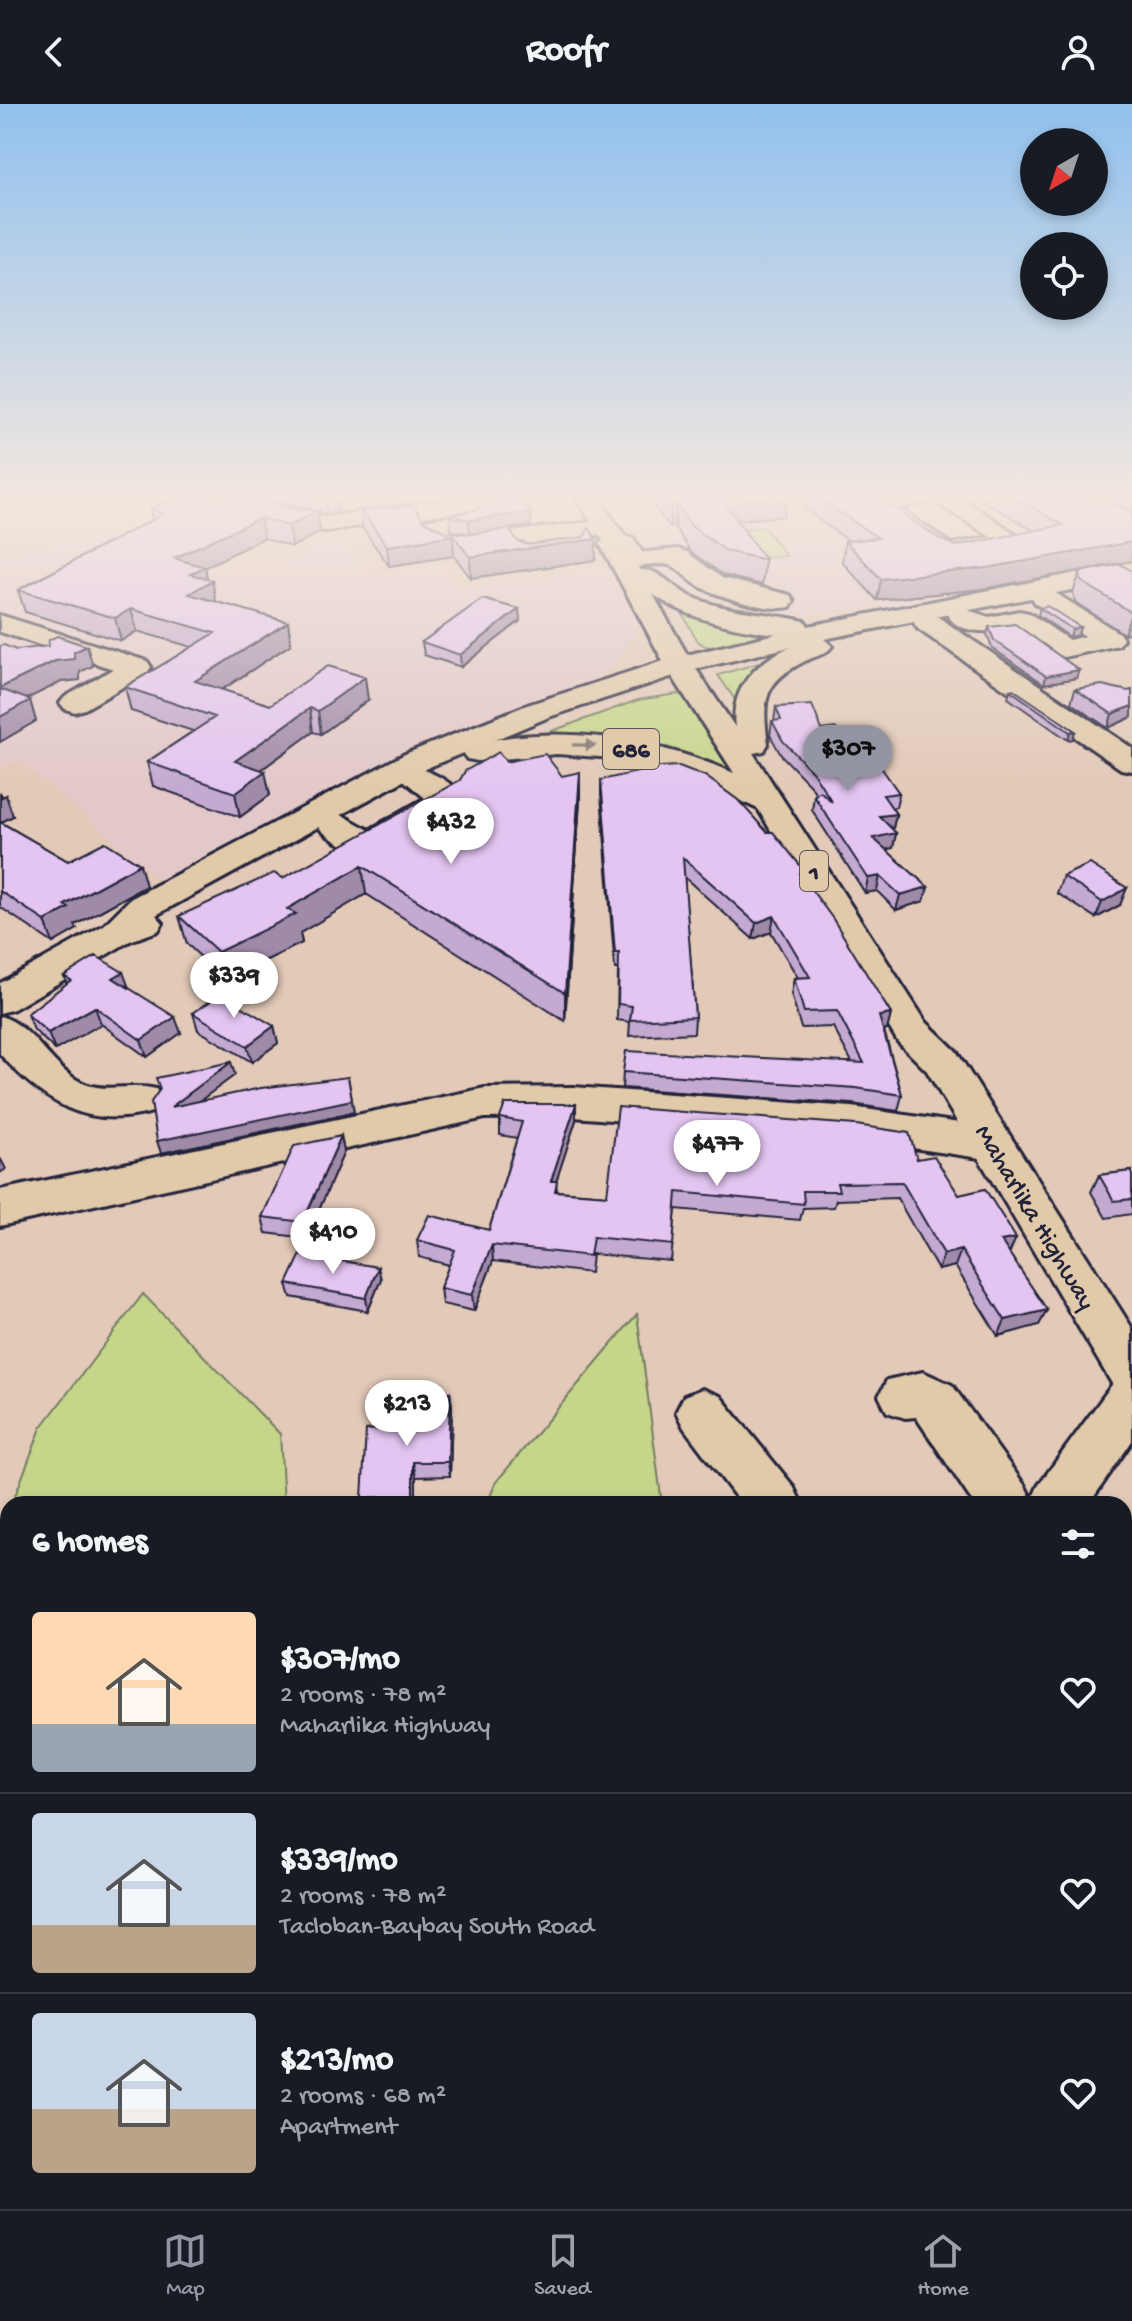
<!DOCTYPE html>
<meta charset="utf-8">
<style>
:root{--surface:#171b24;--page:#20242c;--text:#f1f3f6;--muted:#9ea1a6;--line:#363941;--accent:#9495a2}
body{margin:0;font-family:"Gochi Hand",sans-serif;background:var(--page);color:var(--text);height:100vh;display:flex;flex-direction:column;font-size:30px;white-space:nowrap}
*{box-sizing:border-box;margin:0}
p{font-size:26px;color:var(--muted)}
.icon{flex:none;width:44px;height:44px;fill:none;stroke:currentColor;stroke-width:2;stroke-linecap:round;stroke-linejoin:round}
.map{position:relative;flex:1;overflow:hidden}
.sheet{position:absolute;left:0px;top:1392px;width:1132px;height:714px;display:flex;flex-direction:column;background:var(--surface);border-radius:24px 24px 0 0;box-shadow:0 4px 12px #0003}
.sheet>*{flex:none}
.needle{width:52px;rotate:219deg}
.tools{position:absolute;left:1020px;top:24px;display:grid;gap:16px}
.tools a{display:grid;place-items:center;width:88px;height:88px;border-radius:50%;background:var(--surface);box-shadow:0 4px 12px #0003;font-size:40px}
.price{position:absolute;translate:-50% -68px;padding:0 18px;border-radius:28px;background:#fff;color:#222;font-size:26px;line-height:52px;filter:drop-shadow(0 2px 4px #0008)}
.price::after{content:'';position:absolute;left:50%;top:48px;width:24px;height:18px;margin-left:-12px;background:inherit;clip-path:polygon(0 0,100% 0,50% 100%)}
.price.on{background:var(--accent);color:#111}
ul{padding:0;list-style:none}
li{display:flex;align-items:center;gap:24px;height:200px;padding:0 32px}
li+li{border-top:2px solid var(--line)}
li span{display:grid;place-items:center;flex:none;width:224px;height:160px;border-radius:8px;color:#555}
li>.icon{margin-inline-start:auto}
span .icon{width:96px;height:96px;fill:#fffc;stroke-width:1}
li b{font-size:34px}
h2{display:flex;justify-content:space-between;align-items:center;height:96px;padding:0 32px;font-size:34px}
header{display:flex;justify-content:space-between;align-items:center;height:104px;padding:0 32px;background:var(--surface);font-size:36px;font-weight:700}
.dock{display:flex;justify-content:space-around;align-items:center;height:112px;border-top:2px solid var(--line);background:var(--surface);font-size:22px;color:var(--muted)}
.dock a{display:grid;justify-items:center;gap:4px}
.dock .on{color:var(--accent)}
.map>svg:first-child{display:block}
.built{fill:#e3c8c9}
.green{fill:#c5d68a;stroke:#747c62;stroke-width:2}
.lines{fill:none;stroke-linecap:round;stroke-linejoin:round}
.minor-casing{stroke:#22223b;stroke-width:6}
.major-casing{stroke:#22223b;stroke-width:6}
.highway-casing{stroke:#22223b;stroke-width:6}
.minor{fill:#e1caaa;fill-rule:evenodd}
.major{fill:#e1caaa;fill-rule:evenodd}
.highway{fill:#e1caaa;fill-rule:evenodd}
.wall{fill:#c4a9d0;stroke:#22223b;stroke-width:2;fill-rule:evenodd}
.shaded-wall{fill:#a08aa9;stroke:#22223b;stroke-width:2}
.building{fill:#e4c5f2;stroke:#22223b;stroke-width:2}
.oneway{fill:#827672}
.labels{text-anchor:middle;stroke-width:6;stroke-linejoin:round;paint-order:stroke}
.shield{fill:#e1caaa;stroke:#5b545c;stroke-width:2}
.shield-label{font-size:24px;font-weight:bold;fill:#22223b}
.street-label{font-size:26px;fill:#22223b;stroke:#e1caaa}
</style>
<header><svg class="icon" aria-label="back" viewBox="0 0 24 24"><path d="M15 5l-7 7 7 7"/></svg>Roofr<svg class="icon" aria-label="person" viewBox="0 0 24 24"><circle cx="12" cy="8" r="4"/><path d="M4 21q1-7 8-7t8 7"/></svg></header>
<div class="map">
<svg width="1132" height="2105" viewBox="0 0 1132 2105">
<rect width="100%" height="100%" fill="#e2c9b8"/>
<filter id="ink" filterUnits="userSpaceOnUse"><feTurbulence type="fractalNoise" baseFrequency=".0125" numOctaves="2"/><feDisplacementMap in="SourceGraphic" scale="16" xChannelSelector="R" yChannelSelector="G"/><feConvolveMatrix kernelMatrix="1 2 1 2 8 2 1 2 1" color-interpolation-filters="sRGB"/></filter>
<g filter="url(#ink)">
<path class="built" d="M610 394H781L935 496 807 510 756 504 710 493 682 481 666 470Z
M339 431 367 470 442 459 460 484 605 463 640 520 623 551 601 572 449 634 165 781 20 656 0 664V448L101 433 266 468Z"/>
<path class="green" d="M764 423 786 452 752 454 731 425Z
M680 505 740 524 787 530C767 535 715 553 699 538 692 530 686 515 680 505Z
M769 556 740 603 718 571Z
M677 590 688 593 734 667 664 646 538 632 638 596Z
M143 1190 280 1330 284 1400H12L41 1324Z
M637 1210 662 1400H487L496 1378Z
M8 1410V2098H1124V2032H1132V2105H0V1431Z"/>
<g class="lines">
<defs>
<path id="minor" d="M460 394H517L513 399 505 401 327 427C308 425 277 422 264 406L268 401C286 396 308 411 327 413Z
M875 394H929L926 399 899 404 951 440 991 433 937 399 934 394H961L1025 436 1022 441 1013 443 946 455 937 453 870 405 866 400Z
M605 416 614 418 617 423 614 428 578 434 586 445 583 450C564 455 539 461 520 456L505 434 508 429 517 427ZM554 437 557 440 536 443 533 439Z
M678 445 687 448 722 474 790 491 794 497 790 503C767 508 714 492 694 479 686 474 677 462 669 461 655 458 640 464 625 460L621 455 625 450Z
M1045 486 1054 488 1119 529 1123 535 1119 541 1064 553 1054 551 1014 524C994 528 961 532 948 512L951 506 961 504 989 513 1019 507 1029 509 1069 536 1085 532 1036 500 1032 494 1036 488Z
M0 511 147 557 151 563 147 569 85 605 75 608 65 605 60 599 65 593 113 565 0 528Z
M928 511 938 513 1132 644V667L1121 665 918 525 914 519 918 513Z
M417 664C433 668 455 680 464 694L460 701 381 747C360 753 328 737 315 719L320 712 332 709 344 712 369 726 425 694 401 674 406 667Z
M0 912C36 922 51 968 88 981 109 988 134 979 156 985L162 996 156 1007C87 1027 45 999 0 950Z
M573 983 852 1003 993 1024 1008 1029 1015 1040 1008 1051 993 1056 852 1035 573 1013 485 1014 0 1122V1086L485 984Z
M923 1268 952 1281 1025 1382 1032 1396 1038 1382 1114 1278 1132 1271V1337L1089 1400H974L916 1313 905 1314 887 1308 879 1292 887 1276Z
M702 1285 720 1292 793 1382 802 1400H741L684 1324 676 1308 684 1292Z
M1124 1627 1132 1631V1705L1124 1702Z
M1132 1901V1973L1124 1974V1902Z"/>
<path id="major" d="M576 394H598L625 432 633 434 648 457 638 464 693 561 689 567 549 613 427 664 156 811 163 819 158 827 130 837 14 905 0 909V879L104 821 130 795 405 650 527 601 663 557 600 440 603 436Z"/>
<path id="highway" d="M1132 458V474L824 535 832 542C826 551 815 552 805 557 763 578 762 597 768 640L764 647 753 649 926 918 956 947 1132 1224V1290L1114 1283 927 967 898 938 758 705 685 671 628 655 557 650 478 657 467 655 462 648 467 641C557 619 650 633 734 669L665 561 669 555 776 530C726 524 674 512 636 477L632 472 636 467C657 461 671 483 690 492 727 509 766 508 805 517L808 522ZM790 543C756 558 730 584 735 623L696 565Z"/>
</defs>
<use href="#minor" class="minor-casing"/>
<use href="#major" class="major-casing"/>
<use href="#highway" class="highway-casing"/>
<use href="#minor" class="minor"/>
<use href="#major" class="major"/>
<use href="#highway" class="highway"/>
</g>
<path class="wall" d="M176 394H337L339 408 327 410 317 407 320 428 292 443 264 434 205 463 207 475 216 498 288 518 291 540 222 586 270 601 368 596 321 630 313 628 261 666 270 691 240 713 153 682 147 658 193 627 131 607 125 583 192 543 137 527 121 537 25 508 18 486 152 416 150 405ZM271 398H283L317 407 293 405Z
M647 394H786L784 412 737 416 765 456 762 481 723 471 690 447 675 423H670Z
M807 394H879L940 435 956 442 1034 427 979 394H1132V457L982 485 877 496 842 458 845 437H849L805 406Z
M361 406 424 417 446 428 517 437 596 456 471 474 454 452 389 462 363 425Z
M531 408V422L470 430 451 426 450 412Z
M1132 467V528L1124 530 1075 498 1073 489 1080 468Z
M1040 504 1080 523 1078 531 1070 533 1038 511Z
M519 505 520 517 461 563 424 551 422 538Z
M989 523 1076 574 1044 580 992 544 987 530Z
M1075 585 1128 587 1132 586V613L1108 624 1071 599Z
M1010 586 1075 627 1073 635 1068 636 1008 594Z
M776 603 822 626 899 689 896 703 892 704 896 710 893 724 891 725 896 729 893 744 885 745 928 783 924 797 896 806 877 787 865 789 812 706 814 692 816 690 811 682 781 651 770 631 772 617H774Z
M506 658 580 696 565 917 366 790 300 829 302 839 225 876 187 840 179 812 283 774Z
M601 676 804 776 891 910 887 926H884L902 991 898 1007 852 1000 622 984 623 968 852 958 833 923 801 924 791 890 794 874H798L771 828 753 835 684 773 695 913 694 929 629 932 630 918 617 916 618 865H615L601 691Z
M0 688 13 712 1 718 68 757 146 782 75 821 77 825 53 839 0 803Z
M1063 772 1120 801 1096 814 1057 789Z
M64 872 128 884 181 929 147 953 101 920 55 946 34 926 27 910 67 880Z
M193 909 274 922 278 939 252 958 198 926Z
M576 1000V1016L556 1077 557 1087 607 1091 917 1055 959 1091 1009 1149 1047 1206 1039 1221 998 1232 955 1162 938 1166 897 1094 836 1096 834 1103 803 1104 800 1116 676 1105 671 1157 592 1150 590 1169 493 1157 474 1207 442 1200 440 1184 449 1161 419 1153 417 1136 489 1126 517 1034 500 1031V1014Z
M341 1032 344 1048 307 1134 266 1129 262 1113Z
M1132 1067V1110L1106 1114 1091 1088 1099 1071Z
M381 1175 368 1207 291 1193 287 1180Z
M450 1288 452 1303 450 1372 416 1373V1400H363L362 1394 415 1323Z"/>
<path class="shaded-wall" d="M325 394H337L339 408 327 410Z
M721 394H786L784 412 719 418Z
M671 399H676L675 423H670Z
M317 407 320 428 292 443 289 422Z
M531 408V422L470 430 469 416Z
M260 414 264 434 205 463 208 479 212 476 216 498 194 512 174 454Z
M453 431 454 452 389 462 387 442Z
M596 435V456L471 474 470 453Z
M1132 438V457L982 485 877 496 881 475Z
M131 505 137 527 121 537 115 514Z
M519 505 520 517 461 563 460 551Z
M1131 509H1132V528L1124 530Z
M288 518 291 540 200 600 195 577Z
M1080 523 1078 531 1070 533 1072 525Z
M87 542 93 562 80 568V576L61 578 6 605 0 584Z
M1079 566 1076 574 1044 580 1046 572Z
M365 573 368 596 321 630 318 607Z
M30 596 36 617 0 638V613Z
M1132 602V613L1108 624 1112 610Z
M310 604 313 628 240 681 235 657Z
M1075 627 1073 635 1068 636 1070 628Z
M265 667 270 691 240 713 235 689Z
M580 668V696L565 917V889Z
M6 691 13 712 0 719V694Z
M896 710 893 724 876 727 879 712Z
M896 729 893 744 870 749 873 734Z
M140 760 146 782 75 821 77 825 53 839 45 817 65 801Z
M362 762 366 790 300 829 302 839 225 876 218 848 287 805Z
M880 772 877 787 865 789 868 774Z
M928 783 924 797 896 806 900 791Z
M1127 784 1120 801 1096 814 1102 798Z
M774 812 771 828 753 835 756 819Z
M123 868 129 884 113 874Z
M95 903 101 920 55 946 48 929Z
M891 910 887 926 875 928 879 912Z
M175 913 181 929 147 953 141 936Z
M274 922 278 939 252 958 247 942Z
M231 958 235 971 175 1015 171 1003Z
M348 973 354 1008 161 1049 157 1037Z
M576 1000V1016L551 1093V1077Z
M341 1032 344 1048 307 1134 303 1118Z
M0 1054 6 1065 0 1069Z
M1016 1134 1009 1150 1001 1137Z
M492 1141 493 1157 474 1207 472 1191Z
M961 1146 955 1162 938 1166 944 1150Z
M378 1163 381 1175 368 1207 366 1194Z
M1047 1206 1039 1221 998 1232 1005 1216Z
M450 1288 452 1303 450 1372 448 1358Z
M413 1358 416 1373V1400H414L413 1392Z"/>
<path class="building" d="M176 394H267L272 398 293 405 317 407 289 422 260 414 174 454 204 463 190 470 212 476 189 490 288 518 195 577 270 601 328 562 365 573 318 607 310 604 235 657 265 667 235 689 147 658 215 613 125 583 215 529 131 505 115 514 18 486 164 410 150 405Z
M493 394H518L531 408 469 416 450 412 478 405 484 398 493 397Z
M667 394H729H721L765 456 726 447 692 423 676 399H671Z
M818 394H879L940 435 956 442 1063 421 1016 394H1100L1132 408V438L987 464 881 475 845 437 878 434Z
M414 402 424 417 446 428 471 430 509 425 517 437 528 441 584 433 589 424 596 435 470 453 453 431 387 442 361 406Z
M1120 460 1132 467V509L1081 477 1080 468Z
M482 495 519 505 460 551 422 538Z
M1047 502 1080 523 1072 525 1040 504Z
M1015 520 1079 566 1046 572 994 536 989 523Z
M57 532 87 542 74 548V555L55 557 0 584V542L4 541 16 546 48 542 49 536Z
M1102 581 1128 587 1132 586V602L1112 610 1075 585Z
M0 585 30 596 0 613Z
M1013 585 1075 627 1070 628 1010 586Z
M812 601 822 626 835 624 880 662 899 689 883 691 896 710 879 712 896 729 873 734 928 783 900 791 880 772 868 774 814 692 820 687 832 698 813 668 783 637 772 617 781 616 776 603Z
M499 648 506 658 545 650 562 672 580 668 565 889 362 762 287 805 296 810 218 848 179 812 274 769 283 774 460 676 465 667Z
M679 662 705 672 738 696 767 728H773L800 761 805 769 800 770 833 815 891 910 879 912 902 991 856 984 623 968 626 947 864 959 837 907 804 908 794 874 810 873 774 812 756 819 683 754 695 913 630 916 632 902 618 900 619 849H615L601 676 660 663Z
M0 718 68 757 105 738 140 760 65 801 69 804 45 817 0 787Z
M1090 760 1127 784 1102 798 1063 772Z
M96 852 123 868 113 874 175 913 141 936 95 903 48 929 27 910 71 876 64 872Z
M221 890 274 922 247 942 193 909Z
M231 958 171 1003 261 984 348 973 352 996 157 1037 151 998 160 985 156 974Z
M505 1000H576L551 1077H557L555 1087 607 1091 618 1003 856 1021 909 1029 917 1055 934 1052 959 1091 985 1085 1016 1134 1001 1137 1047 1206 1005 1216 961 1146 944 1150 902 1078 837 1079 839 1087H803L804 1100 677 1088 673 1141 593 1133 590 1152 492 1141 472 1191 440 1184 455 1146 417 1136 429 1111 489 1126 522 1018 500 1014Z
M341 1032 303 1118 262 1113 294 1042Z
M1132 1067V1095L1114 1097 1099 1071Z
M301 1150 378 1163 366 1194 287 1180Z
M450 1288 448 1358H413V1392L362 1394 366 1326 415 1323 417 1289Z"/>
<defs><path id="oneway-solid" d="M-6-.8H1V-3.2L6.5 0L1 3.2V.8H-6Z" transform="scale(2)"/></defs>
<use class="oneway" href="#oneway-solid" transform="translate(584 641) rotate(1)"/>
</g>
<linearGradient id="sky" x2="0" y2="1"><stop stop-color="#91c1ee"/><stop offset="0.57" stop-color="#f2e7df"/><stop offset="1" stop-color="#f2e7df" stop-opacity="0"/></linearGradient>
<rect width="1132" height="688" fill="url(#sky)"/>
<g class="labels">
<g class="shield">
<rect x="603" y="625" width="56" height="40" rx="6"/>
<rect x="800" y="747" width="28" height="40" rx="6"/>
</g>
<g class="shield-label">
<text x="631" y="653">686</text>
<text x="814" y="775">1</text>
</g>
<g class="street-label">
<text transform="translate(1037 1112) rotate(59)" y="9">Maharlika Highway</text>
</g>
</g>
</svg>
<div class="tools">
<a><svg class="needle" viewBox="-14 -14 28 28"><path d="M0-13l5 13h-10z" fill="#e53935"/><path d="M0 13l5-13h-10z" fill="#9ea1a6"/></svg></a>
<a><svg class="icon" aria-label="locate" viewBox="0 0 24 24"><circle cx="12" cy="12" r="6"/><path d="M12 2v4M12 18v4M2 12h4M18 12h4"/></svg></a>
</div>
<b class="price on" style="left:848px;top:689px">$307</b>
<b class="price" style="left:451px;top:762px">$432</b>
<b class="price" style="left:234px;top:916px">$339</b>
<b class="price" style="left:717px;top:1084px">$477</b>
<b class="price" style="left:333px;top:1172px">$410</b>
<b class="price" style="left:407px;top:1344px">$213</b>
<section class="sheet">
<h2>6 homes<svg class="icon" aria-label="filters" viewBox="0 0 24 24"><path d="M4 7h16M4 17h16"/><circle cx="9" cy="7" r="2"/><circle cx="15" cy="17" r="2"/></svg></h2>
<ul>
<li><span style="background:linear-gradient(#ffd9b3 70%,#9aa5b1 0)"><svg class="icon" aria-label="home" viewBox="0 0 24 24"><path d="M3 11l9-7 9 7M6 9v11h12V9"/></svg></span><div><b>$307/mo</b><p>2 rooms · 78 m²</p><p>Maharlika Highway</p></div><svg class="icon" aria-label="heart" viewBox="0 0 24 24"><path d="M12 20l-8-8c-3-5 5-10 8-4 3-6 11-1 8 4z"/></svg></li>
<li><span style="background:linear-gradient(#c9d6e8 70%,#b9a48a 0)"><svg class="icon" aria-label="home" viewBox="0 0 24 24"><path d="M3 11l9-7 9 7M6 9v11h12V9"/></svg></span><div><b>$339/mo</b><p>2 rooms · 78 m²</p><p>Tacloban-Baybay South Road</p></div><svg class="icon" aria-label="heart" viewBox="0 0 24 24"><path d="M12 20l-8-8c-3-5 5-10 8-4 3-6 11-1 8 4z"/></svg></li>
<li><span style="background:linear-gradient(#c9d6e8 60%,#b9a48a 0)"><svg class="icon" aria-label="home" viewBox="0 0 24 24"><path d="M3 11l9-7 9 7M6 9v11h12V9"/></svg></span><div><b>$213/mo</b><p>2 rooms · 68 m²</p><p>Apartment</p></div><svg class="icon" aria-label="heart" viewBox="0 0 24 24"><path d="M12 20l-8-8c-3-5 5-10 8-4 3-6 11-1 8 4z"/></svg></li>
</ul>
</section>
</div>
<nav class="dock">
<a class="on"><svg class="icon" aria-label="map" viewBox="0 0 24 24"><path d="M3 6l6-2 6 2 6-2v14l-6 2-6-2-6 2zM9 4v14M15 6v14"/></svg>Map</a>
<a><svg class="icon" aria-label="saved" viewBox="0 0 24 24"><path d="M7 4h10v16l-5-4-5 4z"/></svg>Saved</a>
<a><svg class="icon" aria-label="home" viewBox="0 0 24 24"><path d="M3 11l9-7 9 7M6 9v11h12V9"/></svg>Home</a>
</nav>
